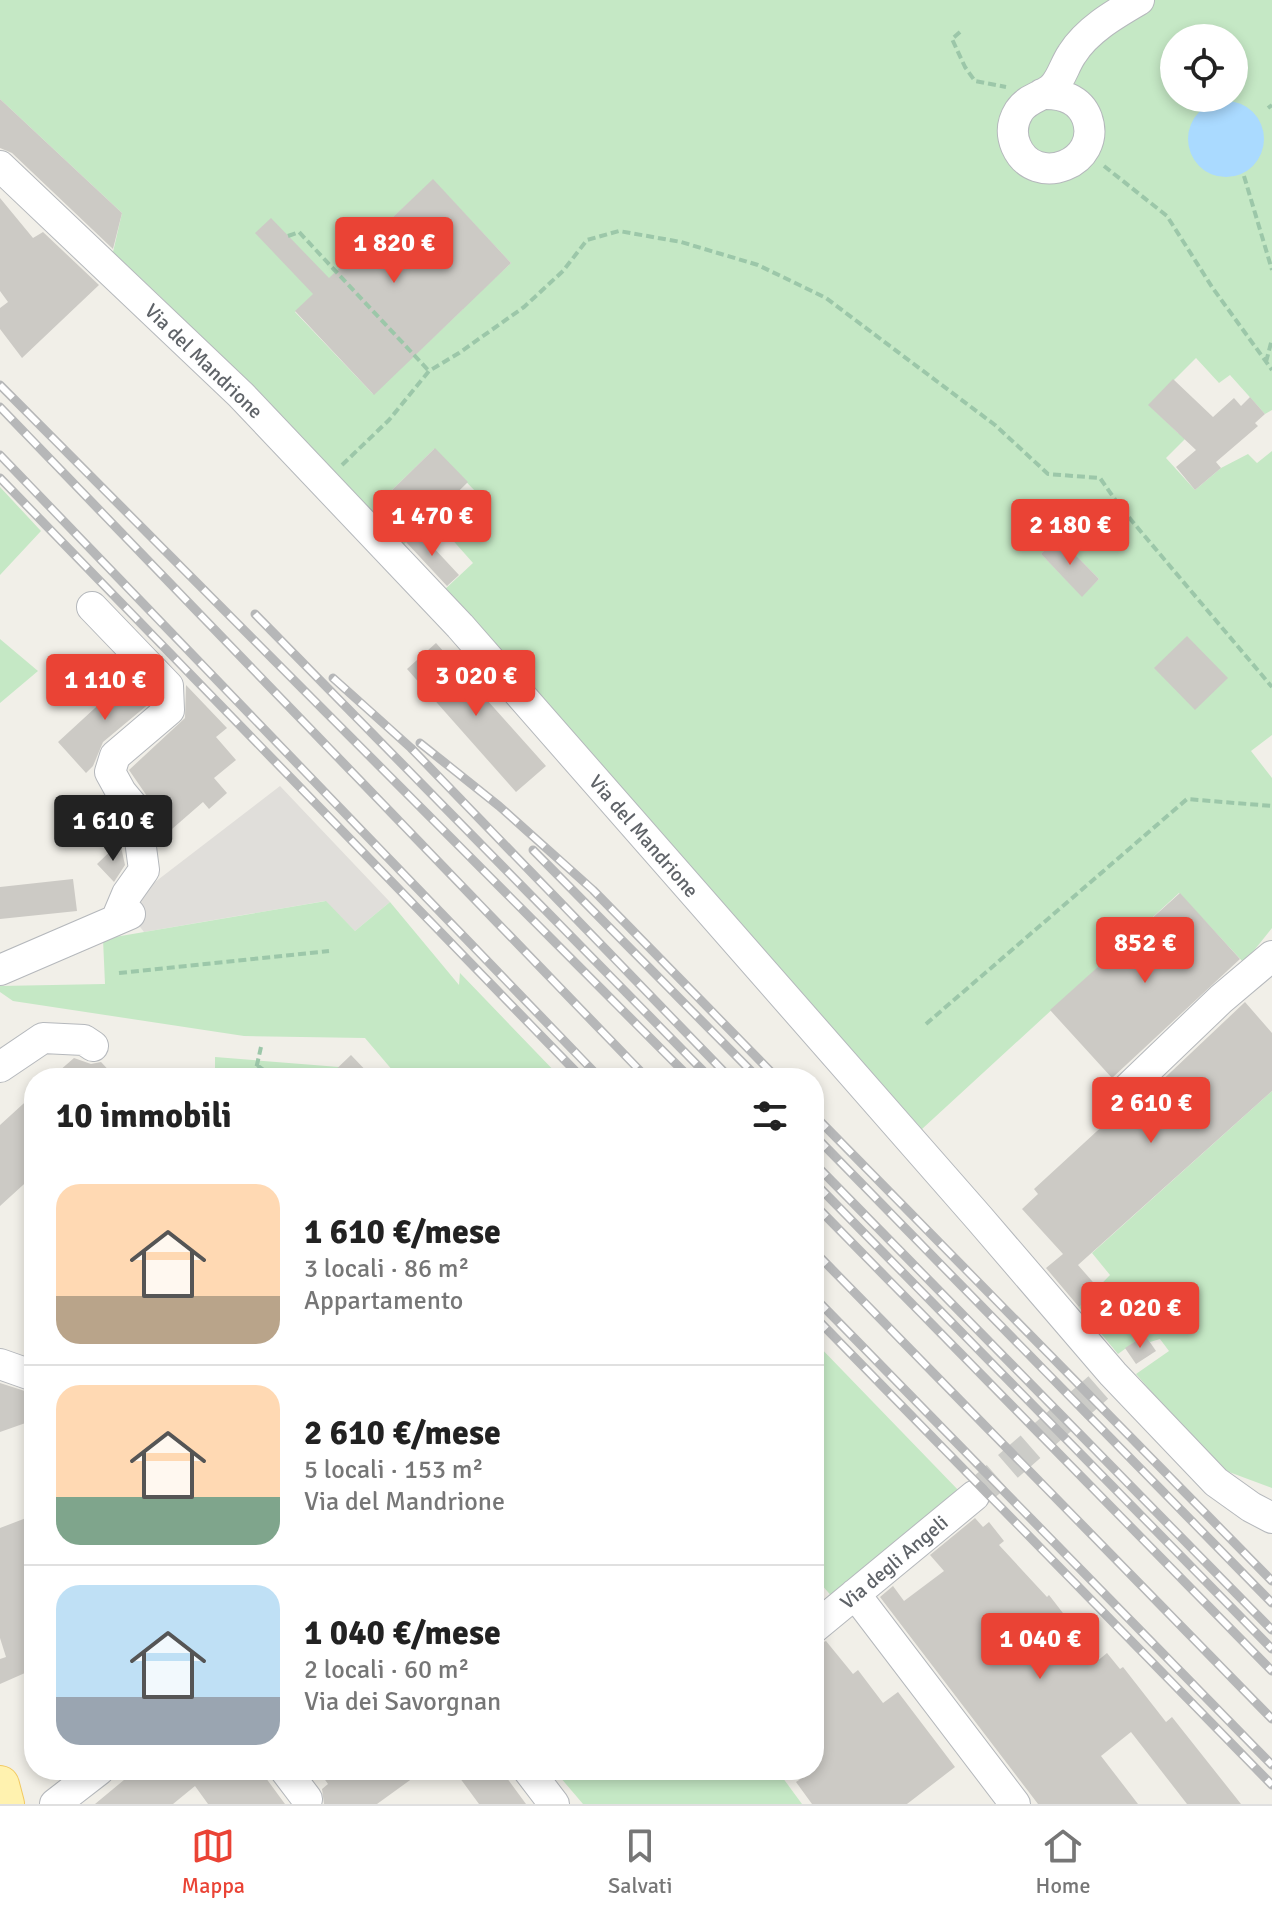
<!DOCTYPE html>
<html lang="it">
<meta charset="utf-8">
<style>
:root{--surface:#fff;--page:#f2f2f2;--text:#222;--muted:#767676;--line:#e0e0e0;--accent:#ea4335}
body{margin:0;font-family:Signika,sans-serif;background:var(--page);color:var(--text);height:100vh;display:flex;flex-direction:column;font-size:30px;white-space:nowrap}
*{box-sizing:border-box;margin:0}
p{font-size:26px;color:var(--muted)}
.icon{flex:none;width:44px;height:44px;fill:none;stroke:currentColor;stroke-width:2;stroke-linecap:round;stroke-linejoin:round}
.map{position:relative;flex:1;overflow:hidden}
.sheet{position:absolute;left:24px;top:1068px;width:800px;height:712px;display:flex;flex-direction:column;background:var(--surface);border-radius:32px;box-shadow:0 4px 12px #0003}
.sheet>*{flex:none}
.tools{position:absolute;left:1160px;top:24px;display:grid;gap:16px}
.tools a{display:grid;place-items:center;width:88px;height:88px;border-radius:50%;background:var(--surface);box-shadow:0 4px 12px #0003;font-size:40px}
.price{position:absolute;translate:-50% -68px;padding:0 18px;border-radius:8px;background:var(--accent);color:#fff;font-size:26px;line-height:52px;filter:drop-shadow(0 2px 4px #0008)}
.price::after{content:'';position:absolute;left:50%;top:48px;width:24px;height:18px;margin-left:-12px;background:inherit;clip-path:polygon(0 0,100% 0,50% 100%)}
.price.current{background:#222;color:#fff}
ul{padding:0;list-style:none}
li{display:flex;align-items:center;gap:24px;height:200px;padding:0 32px}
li+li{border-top:2px solid var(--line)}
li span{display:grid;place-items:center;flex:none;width:224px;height:160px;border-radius:24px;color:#555}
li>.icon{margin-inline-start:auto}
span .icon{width:96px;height:96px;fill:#fffc;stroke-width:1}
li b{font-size:34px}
h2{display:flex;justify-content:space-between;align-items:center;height:96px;padding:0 32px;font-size:34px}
.tabs{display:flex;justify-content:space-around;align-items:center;height:112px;border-top:2px solid var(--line);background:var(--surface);font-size:22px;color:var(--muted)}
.tabs a{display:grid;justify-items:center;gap:4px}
.tabs .current{color:var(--accent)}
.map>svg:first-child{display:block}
.industrial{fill:#e0deda}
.green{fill:#c5e8c5;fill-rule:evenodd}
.water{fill:#aadaff}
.building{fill:#cccac5}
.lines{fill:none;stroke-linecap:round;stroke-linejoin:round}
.minor-tunnel{stroke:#ccccc8;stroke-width:30;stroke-dasharray:30 15;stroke-linecap:butt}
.minor-casing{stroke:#b5b8bc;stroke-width:32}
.major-casing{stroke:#f2c960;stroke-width:40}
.path{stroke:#9cc7a9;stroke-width:4;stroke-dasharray:8 4;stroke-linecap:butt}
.minor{stroke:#fff;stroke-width:30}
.major{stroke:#fff2af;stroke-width:38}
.rail-casing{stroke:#b6b7b8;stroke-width:9}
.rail{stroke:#fff;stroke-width:6;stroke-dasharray:18;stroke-linecap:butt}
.labels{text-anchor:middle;stroke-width:6;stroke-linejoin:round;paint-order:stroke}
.street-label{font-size:20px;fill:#5f6368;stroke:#fff}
</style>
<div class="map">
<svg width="1272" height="1804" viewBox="0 0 1272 1804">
<rect width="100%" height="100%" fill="#f1efe8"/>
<path class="industrial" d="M280 786 390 902 355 931 325 901 144 932 130 914 129 902Z"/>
<path class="green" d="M0 0H1272V410L1265 414 1230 375 1219 383 1196 358 1149 405 1178 433 1188 436 1166 458 1195 490 1221 468 1248 454 1257 463 1272 451V735L1251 751 1272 778V928L1244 963 1179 893 922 1129 443 591 473 563 441 527 478 494 434 449 385 497 418 531 401 547 164 300 113 252 122 213 0 99ZM1174 38H1234V98H1174ZM433 180 511 263 467 304 389 221ZM385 226 463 309 419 351ZM331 278 373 394 295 312ZM1059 538 1099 579 1082 596 1041 554Z
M0 487 41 531 0 575Z
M0 639 38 671 0 703Z
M326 901 355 931 390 902 459 985 460 973 561 1078H399L365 1038 244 1036 13 1001 0 992V986L105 984 103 939Z
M215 1057 339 1067 327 1078H215Z
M1272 1091V1488L1229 1472 1208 1457 1136 1374 1169 1351 1160 1339 1150 1342 1144 1335 1118 1354 1079 1307 1110 1275 1092 1253Z
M814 1341 961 1493 834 1599 814 1576Z
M554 1770H777L802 1804H583Z"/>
<path class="water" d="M1188 139a38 38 0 1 1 76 0a38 38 0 1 1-76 0Z"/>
<path class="building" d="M0 99 122 213 113 249 12 153 0 148Z
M433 179 511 263 374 395 295 311 313 294 255 233 271 218 329 278Z
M0 198 33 238 43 232 99 285 22 358 0 329V308L8 302 0 291Z
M1173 379 1213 417 1234 398 1241 406 1250 397 1265 414 1255 423 1258 426 1216 462 1221 468 1195 490 1176 467 1196 450 1148 405Z
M435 448 468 482 418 531 385 497Z
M418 531 459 575 447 586 406 542Z
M1058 537 1099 579 1082 597 1041 554Z
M1187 636 1228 678 1195 710 1154 668Z
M436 643 546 766 516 792 407 669Z
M132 674 150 694 151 702 103 742 93 766 86 773 58 742Z
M186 685 227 728 216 737 236 760 214 778 227 793 209 809 203 802 172 829 158 812 129 770 185 718Z
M120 842 125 865 114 882 97 864Z
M73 879 77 911 0 919V887Z
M1180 893 1240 959 1112 1078 1050 1010Z
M1245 1002 1272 1033V1091L1078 1265 1099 1289 1079 1307 1046 1268 1063 1254 1022 1209 1038 1194 1034 1189 1121 1109 1136 1105Z
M351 1055 373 1078H327Z
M74 1058 91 1064 101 1062 116 1078H51Z
M34 1094V1175L0 1206V1125Z
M1145 1335 1156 1351 1136 1364 1125 1348Z
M0 1383 34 1394V1420L0 1432Z
M34 1515V1669L0 1684V1659L6 1657 0 1638V1528Z
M975 1518 983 1527 989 1522 1004 1541 999 1545 1047 1597 1049 1595 1066 1617 1063 1619 1096 1662 1107 1653 1120 1669 1123 1667 1166 1722 1172 1717 1241 1804H1187L1131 1732 1101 1756 1138 1804H1038L880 1597 893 1586 904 1601 944 1571 930 1555Z
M826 1641 853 1674 858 1670 883 1703 898 1692 955 1767 907 1804H812L796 1782 814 1770V1646Z
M136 1770H260L285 1804H208L195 1786 173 1804H95Z
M318 1770H424L377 1804H324L322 1789 328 1784Z
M454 1770H501L526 1804H479Z"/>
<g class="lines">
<path class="minor-tunnel" d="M974 1496 1100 1386"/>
<defs>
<path id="minor" d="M1042 94C1061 93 1080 99 1087 118 1103 163 1035 190 1016 146 1011 134 1012 122 1019 111 1028 97 1044 97 1054 86 1062 77 1065 64 1072 54 1087 30 1115 14 1139 0
M0 166 241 395 460 626 979 1218 1113 1374 1216 1482 1251 1507 1272 1518
M92 607 168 686 169 710 115 756 110 772 121 792 141 816 140 840 144 870 127 894 116 920
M0 970 130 914
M0 1067 43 1038 84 1040 93 1046
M1124 1092 1221 999 1272 956
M0 1364 34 1376
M855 1594 1015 1804
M814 1628 974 1496
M285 1770 307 1799
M528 1770 554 1804
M55 1804 99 1770"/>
<path id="major" d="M0 1785 5 1804"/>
</defs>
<use href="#minor" class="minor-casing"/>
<use href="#major" class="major-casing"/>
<path class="path" d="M960 32 952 39 965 67 975 81 1006 87
M1268 108 1272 105
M1104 166 1167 216 1212 287 1272 370
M1244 176 1272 270
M288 236 299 232 429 371
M1266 362 1272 339
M342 465 389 420 429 371 459 353 524 307 563 271 587 240 619 231 681 242 758 265 826 298 995 425 1048 474 1100 478 1121 508 1272 687
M119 973 329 951
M926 1024 1187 799 1272 806
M257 1065 274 1078
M254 1078 261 1047"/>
<use href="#minor" class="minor"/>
<use href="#major" class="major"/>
<defs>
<path id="rail" d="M0 385 690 1078
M0 407 647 1078
M0 455 600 1078
M0 478 582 1078
M255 614 710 1078
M333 678 411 748 730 1078
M420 743 499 806 593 890 777 1078
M533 850 758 1078
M814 1115 1272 1581
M814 1135 1272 1603
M814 1163 1272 1630
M814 1182 1272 1649
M814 1204 1272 1671
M814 1251 1272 1719
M814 1297 1272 1765
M814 1316 1272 1785"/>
</defs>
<use href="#rail" class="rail-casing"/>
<use href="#rail" class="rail"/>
</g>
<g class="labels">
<g class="street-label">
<text transform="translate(204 361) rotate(44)" y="7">Via del Mandrione</text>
<text transform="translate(644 836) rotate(49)" y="7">Via del Mandrione</text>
<text transform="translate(894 1562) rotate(-40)" y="7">Via degli Angeli</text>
</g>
</g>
</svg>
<div class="tools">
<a><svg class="icon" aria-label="locate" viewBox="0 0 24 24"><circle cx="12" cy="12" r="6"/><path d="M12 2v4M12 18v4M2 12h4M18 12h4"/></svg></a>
</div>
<b class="price" style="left:394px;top:285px">1 820 €</b>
<b class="price" style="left:432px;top:558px">1 470 €</b>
<b class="price" style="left:1070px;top:567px">2 180 €</b>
<b class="price" style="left:476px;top:718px">3 020 €</b>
<b class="price" style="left:105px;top:722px">1 110 €</b>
<b class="price current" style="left:113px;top:863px">1 610 €</b>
<b class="price" style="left:1145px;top:985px">852 €</b>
<b class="price" style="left:1151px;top:1145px">2 610 €</b>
<b class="price" style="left:1140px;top:1350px">2 020 €</b>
<b class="price" style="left:1040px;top:1681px">1 040 €</b>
<section class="sheet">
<h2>10 immobili<svg class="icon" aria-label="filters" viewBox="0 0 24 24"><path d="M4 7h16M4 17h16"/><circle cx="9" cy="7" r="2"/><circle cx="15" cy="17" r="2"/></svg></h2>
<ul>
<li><span style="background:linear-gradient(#ffd9b3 70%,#b9a48a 0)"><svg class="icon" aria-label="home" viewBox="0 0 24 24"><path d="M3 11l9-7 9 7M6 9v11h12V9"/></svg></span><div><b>1 610 €/mese</b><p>3 locali · 86 m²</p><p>Appartamento</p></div></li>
<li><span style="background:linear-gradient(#ffd9b3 70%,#7fa58c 0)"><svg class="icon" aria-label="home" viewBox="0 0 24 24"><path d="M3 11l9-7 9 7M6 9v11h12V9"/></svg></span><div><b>2 610 €/mese</b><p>5 locali · 153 m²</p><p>Via del Mandrione</p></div></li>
<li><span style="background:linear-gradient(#bfe0f5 70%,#9aa5b1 0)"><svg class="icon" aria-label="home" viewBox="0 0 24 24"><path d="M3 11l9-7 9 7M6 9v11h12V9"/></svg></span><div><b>1 040 €/mese</b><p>2 locali · 60 m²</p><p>Via dei Savorgnan</p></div></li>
</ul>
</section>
</div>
<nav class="tabs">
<a class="current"><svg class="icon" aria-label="map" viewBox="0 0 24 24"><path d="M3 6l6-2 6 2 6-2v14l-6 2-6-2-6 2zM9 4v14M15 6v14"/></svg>Mappa</a>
<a><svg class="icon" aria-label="saved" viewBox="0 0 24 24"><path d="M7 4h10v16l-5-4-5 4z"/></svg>Salvati</a>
<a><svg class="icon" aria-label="home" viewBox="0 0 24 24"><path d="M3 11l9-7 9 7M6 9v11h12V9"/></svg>Home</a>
</nav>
